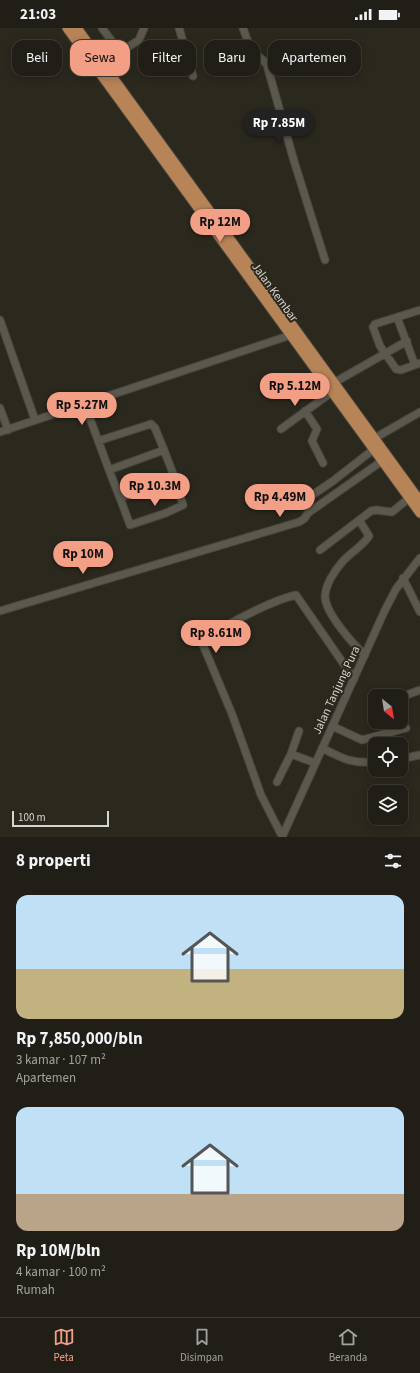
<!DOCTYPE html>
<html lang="id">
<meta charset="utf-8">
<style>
:root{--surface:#201e16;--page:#28271f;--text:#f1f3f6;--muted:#a2a2a1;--line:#3d3c35;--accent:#f39f86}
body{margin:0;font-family:"Source Sans 3",sans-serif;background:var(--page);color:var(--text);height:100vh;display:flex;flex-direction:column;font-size:15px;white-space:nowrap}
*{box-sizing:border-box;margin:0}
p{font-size:13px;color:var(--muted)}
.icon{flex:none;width:22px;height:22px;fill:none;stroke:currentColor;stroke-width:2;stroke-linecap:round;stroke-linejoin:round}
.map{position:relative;height:809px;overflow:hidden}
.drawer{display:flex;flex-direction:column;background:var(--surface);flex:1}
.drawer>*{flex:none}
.banner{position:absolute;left:12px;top:12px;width:396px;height:36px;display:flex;gap:8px}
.needle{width:26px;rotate:150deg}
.tools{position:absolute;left:368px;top:661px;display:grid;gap:8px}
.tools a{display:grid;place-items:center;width:40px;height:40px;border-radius:8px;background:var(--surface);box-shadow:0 2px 10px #0003,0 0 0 1px var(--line);font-size:20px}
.scale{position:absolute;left:12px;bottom:10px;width:97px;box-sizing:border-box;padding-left:4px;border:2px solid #d7d5cf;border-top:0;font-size:11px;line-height:14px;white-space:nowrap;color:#d7d5cf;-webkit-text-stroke:3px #2b281e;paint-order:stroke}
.price{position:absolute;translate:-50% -34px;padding:0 9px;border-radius:14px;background:var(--accent);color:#111;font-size:13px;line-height:26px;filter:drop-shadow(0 1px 2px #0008)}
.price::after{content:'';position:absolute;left:50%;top:24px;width:12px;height:9px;margin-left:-6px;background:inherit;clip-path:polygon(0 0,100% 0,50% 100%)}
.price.selected{background:#222;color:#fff}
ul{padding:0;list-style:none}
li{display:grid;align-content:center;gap:8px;height:212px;padding:0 16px}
li span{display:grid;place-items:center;height:124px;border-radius:12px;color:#555}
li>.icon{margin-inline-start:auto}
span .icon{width:72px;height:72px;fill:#fffc;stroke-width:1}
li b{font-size:17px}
h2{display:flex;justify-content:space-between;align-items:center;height:48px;padding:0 16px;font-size:17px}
.chip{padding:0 14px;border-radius:12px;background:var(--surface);box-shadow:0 2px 10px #0003,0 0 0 1px var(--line);font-size:14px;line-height:36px}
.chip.selected{background:var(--accent);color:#111}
.status{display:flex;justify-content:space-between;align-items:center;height:28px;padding:0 20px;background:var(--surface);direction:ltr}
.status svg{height:11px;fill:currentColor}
.menu{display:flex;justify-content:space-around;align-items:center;height:56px;border-top:1px solid var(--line);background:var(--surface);font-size:11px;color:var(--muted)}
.menu a{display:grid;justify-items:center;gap:2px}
.menu .selected{color:var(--accent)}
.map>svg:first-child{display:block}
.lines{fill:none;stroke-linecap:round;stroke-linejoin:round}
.minor-casing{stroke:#47443c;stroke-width:9}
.major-casing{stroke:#47443c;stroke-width:11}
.minor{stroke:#5b584d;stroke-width:7}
.major{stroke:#b68457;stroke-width:9}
.labels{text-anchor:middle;stroke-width:4;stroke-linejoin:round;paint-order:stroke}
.street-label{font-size:12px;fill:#d7d5cf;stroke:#2b281e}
</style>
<div class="status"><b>21:03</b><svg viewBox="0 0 49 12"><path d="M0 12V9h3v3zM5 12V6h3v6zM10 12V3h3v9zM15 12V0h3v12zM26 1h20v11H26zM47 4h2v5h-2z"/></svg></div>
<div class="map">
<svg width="420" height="809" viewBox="0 0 420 809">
<rect width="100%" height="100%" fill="#2b281e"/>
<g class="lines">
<defs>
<path id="minor" d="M179 0 193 48
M243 0 251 22 264 33 267 37 294 133 325 232
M120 24 139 12 144 0
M100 40 120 24 102 0
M420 282 375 296 373 299 380 318 396 341 401 342 420 335
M397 289 415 337
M0 292 35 392
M330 357 407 313
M85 377 109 442 164 422 155 400 151 396 98 413
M0 380 8 402
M305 383 317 401 312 413 323 435
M281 401 336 361
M0 404 291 307
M375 410 420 384
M109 442 120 470 174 448 164 422
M120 470 130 497 166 485 183 477 174 448
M305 472 333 453 374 421
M359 492 369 508C363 518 351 524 343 533 335 542 325 557 325 569 326 586 353 616 365 627
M320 522 371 483 376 482 392 484 413 467
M403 550 420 584
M0 583 299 494 304 491 308 485 382 433
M401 669 420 662
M332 698 362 712 406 700
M322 720C342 730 351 736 375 734
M291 726 315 735
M401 731 420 727
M277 754 291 726 299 703
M282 808 261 767 232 686 203 617C213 600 277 571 296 567L354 651
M282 809 385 582 396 561 420 530"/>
<path id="major" d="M67 0 420 485
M77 0 420 473"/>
</defs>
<use href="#minor" class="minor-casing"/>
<use href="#major" class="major-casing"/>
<use href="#minor" class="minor"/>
<use href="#major" class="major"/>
</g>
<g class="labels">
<g class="street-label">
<text transform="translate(275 264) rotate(54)" y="4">Jalan Kembar</text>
<text transform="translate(336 662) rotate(-65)" y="4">Jalan Tanjung Pura</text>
</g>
</g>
</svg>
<div class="tools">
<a><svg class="needle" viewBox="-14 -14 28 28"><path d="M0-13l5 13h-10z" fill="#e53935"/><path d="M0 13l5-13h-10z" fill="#a2a2a1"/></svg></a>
<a><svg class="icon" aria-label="locate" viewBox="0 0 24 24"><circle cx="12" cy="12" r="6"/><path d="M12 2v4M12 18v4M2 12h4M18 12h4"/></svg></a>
<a><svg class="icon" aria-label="layers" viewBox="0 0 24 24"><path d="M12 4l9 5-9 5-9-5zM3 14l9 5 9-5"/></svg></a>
</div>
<div class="scale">100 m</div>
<b class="price selected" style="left:279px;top:116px">Rp 7.85M</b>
<b class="price" style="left:220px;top:215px">Rp 12M</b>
<b class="price" style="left:295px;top:379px">Rp 5.12M</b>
<b class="price" style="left:82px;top:398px">Rp 5.27M</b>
<b class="price" style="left:155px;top:479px">Rp 10.3M</b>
<b class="price" style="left:280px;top:490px">Rp 4.49M</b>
<b class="price" style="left:83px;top:547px">Rp 10M</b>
<b class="price" style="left:216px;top:626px">Rp 8.61M</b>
<div class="banner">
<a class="chip">Beli</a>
<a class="chip selected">Sewa</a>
<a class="chip">Filter</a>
<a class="chip">Baru</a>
<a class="chip">Apartemen</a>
</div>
</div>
<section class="drawer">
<h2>8 properti<svg class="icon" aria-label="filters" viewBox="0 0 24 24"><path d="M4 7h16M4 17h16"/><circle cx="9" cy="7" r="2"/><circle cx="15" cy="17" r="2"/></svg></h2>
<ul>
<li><span style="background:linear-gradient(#bfe0f5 60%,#c2b280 0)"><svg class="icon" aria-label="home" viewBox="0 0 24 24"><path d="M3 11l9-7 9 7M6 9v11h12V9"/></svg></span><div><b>Rp 7,850,000/bln</b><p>3 kamar · 107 m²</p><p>Apartemen</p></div></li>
<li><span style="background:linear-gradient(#bfe0f5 70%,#b9a48a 0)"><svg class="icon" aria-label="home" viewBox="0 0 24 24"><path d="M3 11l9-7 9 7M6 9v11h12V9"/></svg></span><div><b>Rp 10M/bln</b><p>4 kamar · 100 m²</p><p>Rumah</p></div></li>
</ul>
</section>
<nav class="menu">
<a class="selected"><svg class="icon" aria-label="map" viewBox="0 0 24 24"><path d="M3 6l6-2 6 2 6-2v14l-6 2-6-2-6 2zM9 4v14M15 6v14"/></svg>Peta</a>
<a><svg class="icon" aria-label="saved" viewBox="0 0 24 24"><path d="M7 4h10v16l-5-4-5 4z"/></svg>Disimpan</a>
<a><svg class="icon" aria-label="home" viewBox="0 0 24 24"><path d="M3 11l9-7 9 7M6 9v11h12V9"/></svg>Beranda</a>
</nav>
